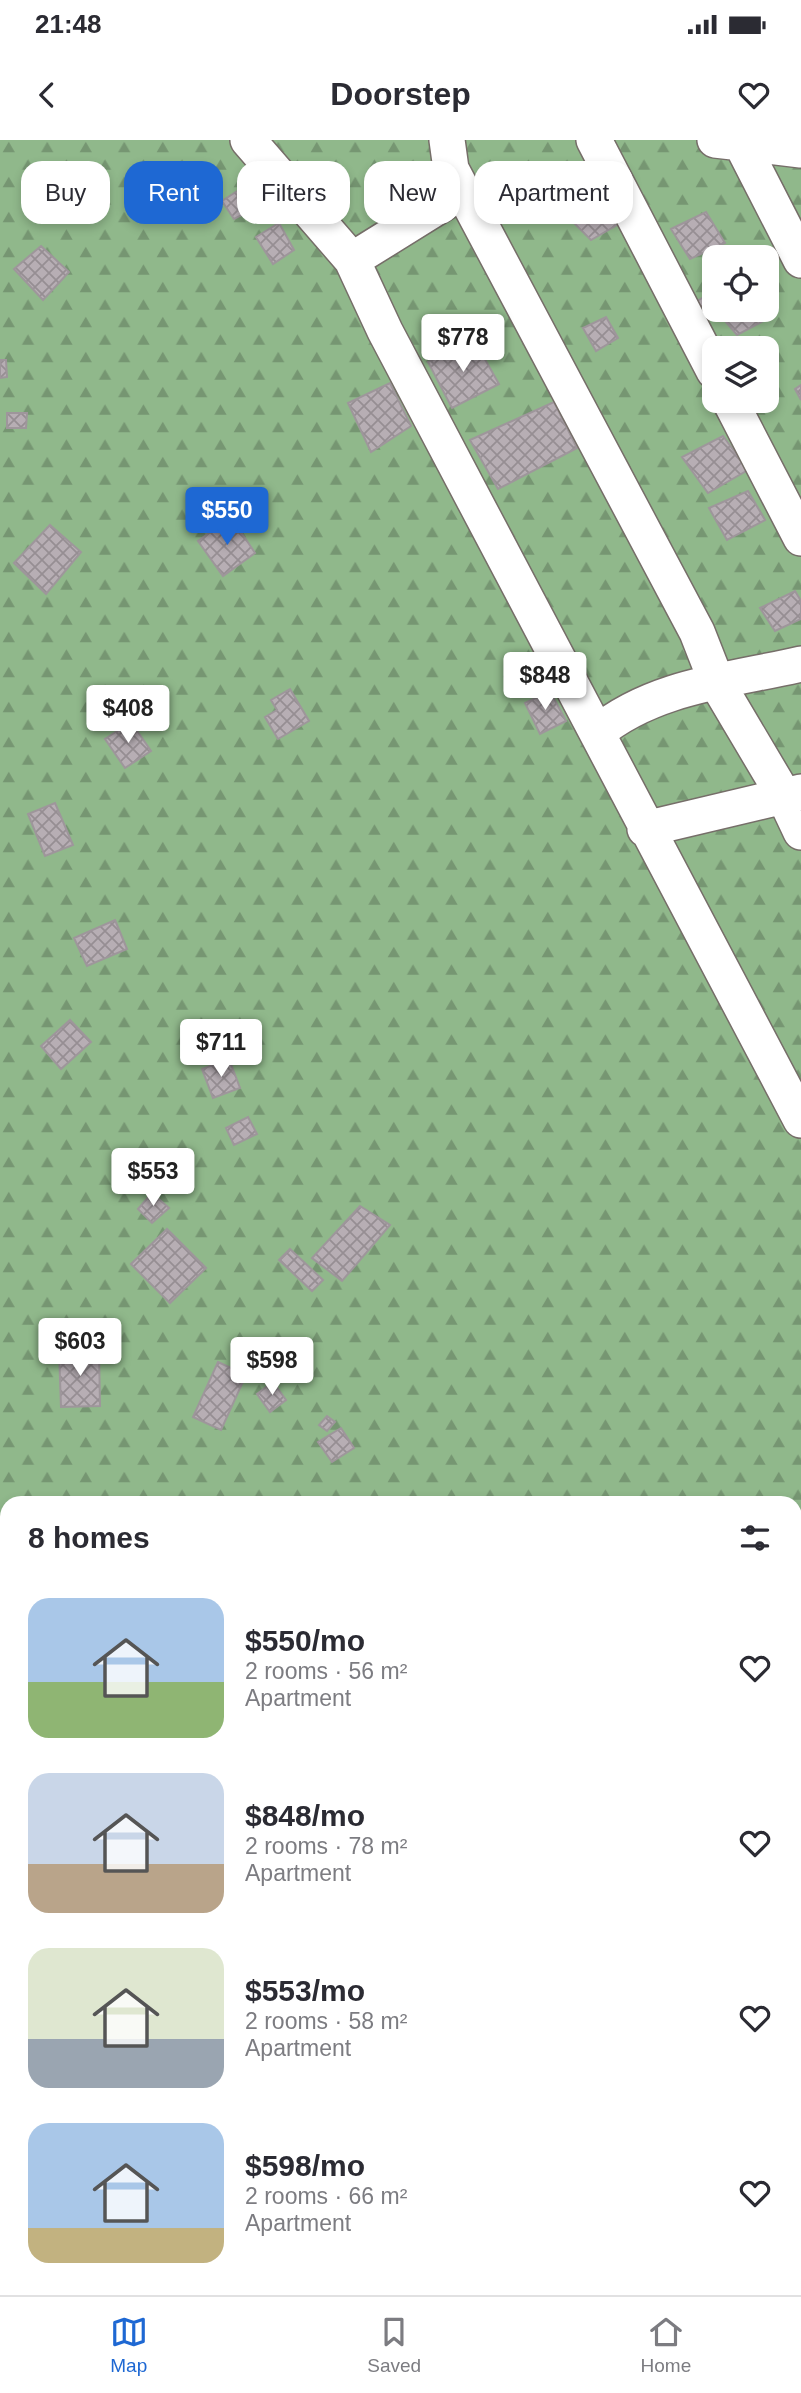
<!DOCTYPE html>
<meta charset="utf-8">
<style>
:root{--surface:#fff;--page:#f2f2f3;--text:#2b2b33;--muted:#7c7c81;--line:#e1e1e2;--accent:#1e68d3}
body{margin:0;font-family:Arial,sans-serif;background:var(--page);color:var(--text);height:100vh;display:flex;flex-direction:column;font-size:26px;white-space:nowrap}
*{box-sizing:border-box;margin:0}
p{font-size:23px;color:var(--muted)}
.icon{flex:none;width:38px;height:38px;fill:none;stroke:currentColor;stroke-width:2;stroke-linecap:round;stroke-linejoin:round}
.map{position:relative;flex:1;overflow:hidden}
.details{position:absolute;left:0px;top:1356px;width:802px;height:800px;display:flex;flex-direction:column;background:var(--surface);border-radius:21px 21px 0 0;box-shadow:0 4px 10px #0003}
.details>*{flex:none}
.top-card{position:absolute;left:21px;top:21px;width:760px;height:63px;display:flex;gap:14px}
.tools{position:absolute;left:702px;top:105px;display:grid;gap:14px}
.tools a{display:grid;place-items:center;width:77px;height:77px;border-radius:14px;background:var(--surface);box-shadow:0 4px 10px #0003;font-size:35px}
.price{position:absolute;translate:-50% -60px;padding:0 16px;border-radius:7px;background:#fff;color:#222;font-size:23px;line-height:46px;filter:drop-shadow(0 2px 4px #0008)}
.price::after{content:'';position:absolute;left:50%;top:42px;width:21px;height:16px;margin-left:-10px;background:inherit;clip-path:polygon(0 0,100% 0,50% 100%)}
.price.on{background:var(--accent);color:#fff}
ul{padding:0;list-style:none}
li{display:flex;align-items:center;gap:21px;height:175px;padding:0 28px}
li span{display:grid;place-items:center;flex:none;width:196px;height:140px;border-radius:21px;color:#555}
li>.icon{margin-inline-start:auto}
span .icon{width:84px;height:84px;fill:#fffc;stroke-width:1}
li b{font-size:30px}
h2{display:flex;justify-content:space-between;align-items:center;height:84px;padding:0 28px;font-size:30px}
.chip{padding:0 24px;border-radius:21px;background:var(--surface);box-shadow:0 4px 10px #0003;font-size:24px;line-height:63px}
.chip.on{background:var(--accent);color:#fff}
.status{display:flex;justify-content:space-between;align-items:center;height:49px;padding:0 35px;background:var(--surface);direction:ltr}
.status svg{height:19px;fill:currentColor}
header{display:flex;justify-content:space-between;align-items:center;height:91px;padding:0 28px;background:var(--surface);font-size:32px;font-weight:700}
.tab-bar{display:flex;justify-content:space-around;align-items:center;height:98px;border-top:2px solid var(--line);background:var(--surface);font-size:19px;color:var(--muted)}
.tab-bar a{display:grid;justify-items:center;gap:4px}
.tab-bar .on{color:var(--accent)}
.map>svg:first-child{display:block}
.forest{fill:url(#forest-firs);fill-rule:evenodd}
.building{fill:url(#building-cross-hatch);stroke:#9e969b;stroke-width:2}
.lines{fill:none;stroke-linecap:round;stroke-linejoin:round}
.minor-casing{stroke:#766e69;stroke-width:38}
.minor{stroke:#fff;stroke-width:35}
</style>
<div class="status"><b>21:48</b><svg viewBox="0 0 49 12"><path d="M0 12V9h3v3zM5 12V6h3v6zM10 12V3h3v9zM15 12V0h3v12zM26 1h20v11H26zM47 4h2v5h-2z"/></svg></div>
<header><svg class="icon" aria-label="back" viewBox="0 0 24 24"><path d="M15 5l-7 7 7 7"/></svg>Doorstep<svg class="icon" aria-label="heart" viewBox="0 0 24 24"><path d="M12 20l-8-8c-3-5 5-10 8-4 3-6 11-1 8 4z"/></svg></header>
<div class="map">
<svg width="801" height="2155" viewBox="0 0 801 2155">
<defs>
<pattern id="forest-firs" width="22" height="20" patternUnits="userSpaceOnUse" patternTransform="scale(1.75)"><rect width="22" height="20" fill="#90b88b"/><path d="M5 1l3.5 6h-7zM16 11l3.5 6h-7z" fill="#769672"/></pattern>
<pattern id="building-cross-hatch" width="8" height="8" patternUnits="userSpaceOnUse" patternTransform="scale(1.75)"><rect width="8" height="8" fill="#b7aeb4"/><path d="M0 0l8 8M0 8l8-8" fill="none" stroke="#968e93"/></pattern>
</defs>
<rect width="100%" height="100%" fill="#f3eae4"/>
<path class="forest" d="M0 0H801V2155H0ZM714 117H766V170H714ZM714 208H766V261H714ZM7 1363H794V2149H7Z"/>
<path class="building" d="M248 44 263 64 234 79 222 61Z
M598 61 617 85 591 100 569 78Z
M706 72 725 103 690 119 671 89Z
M279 83 294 110 273 124 256 97Z
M41 106 69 132 43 160 14 129Z
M714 151V170H761L767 179 737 195 720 175 705 181 694 163Z
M606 177 618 198 596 211 583 188Z
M474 200 499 244 452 268 428 222Z
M0 220H6L7 237 0 238Z
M390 243 411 286 371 312 348 263Z
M801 245V260L795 249Z
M554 262 577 308 498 349 470 300Z
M7 273H27L26 288H7Z
M723 296 748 330 708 353 682 317Z
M748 351 765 380 727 400 709 368Z
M231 377 255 413 223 436 198 401Z
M50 385 81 412 46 454 14 423Z
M795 451 801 461V479L775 491 760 468Z
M290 549 309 581 278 599 265 577 277 570 271 560Z
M550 551 566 581 540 594 525 563Z
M131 582 151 611 125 628 105 599Z
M55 663 73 705 45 716 28 674Z
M115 780 127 809 87 826 74 798Z
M70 880 91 902 61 929 41 906Z
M229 919 240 948 213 958 202 929Z
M248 977 257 994 234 1005 226 988Z
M152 1053 169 1068 152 1083 138 1069Z
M360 1066 390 1085 342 1141 312 1118Z
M167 1089 206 1128 170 1163 131 1124Z
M290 1109 323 1140 312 1151 279 1120Z
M272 1206 296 1211 292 1230 268 1225Z
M99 1209 100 1266 61 1267 59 1210Z
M218 1222 246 1235 221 1290 193 1277Z
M273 1242 286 1260 270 1272 257 1254Z
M327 1276 335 1282 327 1291 319 1285Z
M341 1288 354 1308 332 1322 318 1302Z
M7 1413V1427L0 1420Z
M801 1906V2065L794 2071V1913Z
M642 2149H716L710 2155H647Z"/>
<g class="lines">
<defs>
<path id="minor" d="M248 0 352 120 385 191 801 980
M447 0 451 29 697 492 717 543 784 656 801 692
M594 0 714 231
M715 0 801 10
M741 3 801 120
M352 120 463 51
M730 261 801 398
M597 593C653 546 732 540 801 524
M645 689 801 652
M0 1636 7 1648
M794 1817 801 1809
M531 2149 537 2155"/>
</defs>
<use href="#minor" class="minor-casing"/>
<use href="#minor" class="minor"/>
</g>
</svg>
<div class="tools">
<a><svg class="icon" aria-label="locate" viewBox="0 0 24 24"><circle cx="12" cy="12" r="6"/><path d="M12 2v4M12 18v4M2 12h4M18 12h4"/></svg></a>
<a><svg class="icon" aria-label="layers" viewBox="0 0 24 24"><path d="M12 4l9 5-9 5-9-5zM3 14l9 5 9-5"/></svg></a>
</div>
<b class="price" style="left:463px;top:234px">$778</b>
<b class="price on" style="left:227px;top:407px">$550</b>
<b class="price" style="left:545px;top:572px">$848</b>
<b class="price" style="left:128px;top:605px">$408</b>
<b class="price" style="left:221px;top:939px">$711</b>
<b class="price" style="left:153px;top:1068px">$553</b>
<b class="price" style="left:80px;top:1238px">$603</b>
<b class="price" style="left:272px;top:1257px">$598</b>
<div class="top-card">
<a class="chip">Buy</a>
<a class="chip on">Rent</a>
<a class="chip">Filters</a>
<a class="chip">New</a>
<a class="chip">Apartment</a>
</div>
<section class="details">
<h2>8 homes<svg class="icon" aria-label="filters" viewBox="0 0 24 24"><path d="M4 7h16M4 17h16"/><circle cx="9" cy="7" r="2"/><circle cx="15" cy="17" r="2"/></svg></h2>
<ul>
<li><span style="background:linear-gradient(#a9c7e8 60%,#8fb573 0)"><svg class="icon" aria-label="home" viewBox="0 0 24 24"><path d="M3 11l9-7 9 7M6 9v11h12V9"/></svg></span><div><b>$550/mo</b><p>2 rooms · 56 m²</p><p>Apartment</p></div><svg class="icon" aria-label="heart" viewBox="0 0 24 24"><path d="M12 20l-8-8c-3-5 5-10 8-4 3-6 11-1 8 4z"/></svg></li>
<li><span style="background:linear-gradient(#c9d6e8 65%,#b9a48a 0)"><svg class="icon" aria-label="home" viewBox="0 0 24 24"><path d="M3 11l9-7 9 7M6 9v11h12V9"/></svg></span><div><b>$848/mo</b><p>2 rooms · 78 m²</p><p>Apartment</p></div><svg class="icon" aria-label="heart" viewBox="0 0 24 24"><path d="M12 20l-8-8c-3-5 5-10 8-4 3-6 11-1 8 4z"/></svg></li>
<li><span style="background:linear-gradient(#dfe7d0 65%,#9aa5b1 0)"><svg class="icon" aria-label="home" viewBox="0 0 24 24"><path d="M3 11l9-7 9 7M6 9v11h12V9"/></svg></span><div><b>$553/mo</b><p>2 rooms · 58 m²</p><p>Apartment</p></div><svg class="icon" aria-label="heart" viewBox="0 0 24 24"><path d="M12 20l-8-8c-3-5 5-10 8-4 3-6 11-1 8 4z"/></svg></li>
<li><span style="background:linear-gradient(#a9c7e8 75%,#c2b280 0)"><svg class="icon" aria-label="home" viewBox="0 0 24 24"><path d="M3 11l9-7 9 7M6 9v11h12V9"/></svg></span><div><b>$598/mo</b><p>2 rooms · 66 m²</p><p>Apartment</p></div><svg class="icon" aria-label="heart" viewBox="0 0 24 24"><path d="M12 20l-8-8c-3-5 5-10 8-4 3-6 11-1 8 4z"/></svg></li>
</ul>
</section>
</div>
<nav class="tab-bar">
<a class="on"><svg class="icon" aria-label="map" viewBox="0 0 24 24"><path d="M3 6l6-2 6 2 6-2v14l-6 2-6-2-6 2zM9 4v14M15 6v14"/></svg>Map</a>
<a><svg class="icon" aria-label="saved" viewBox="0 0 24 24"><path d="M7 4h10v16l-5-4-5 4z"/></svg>Saved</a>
<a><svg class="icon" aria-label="home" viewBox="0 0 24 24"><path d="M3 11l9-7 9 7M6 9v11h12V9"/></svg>Home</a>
</nav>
